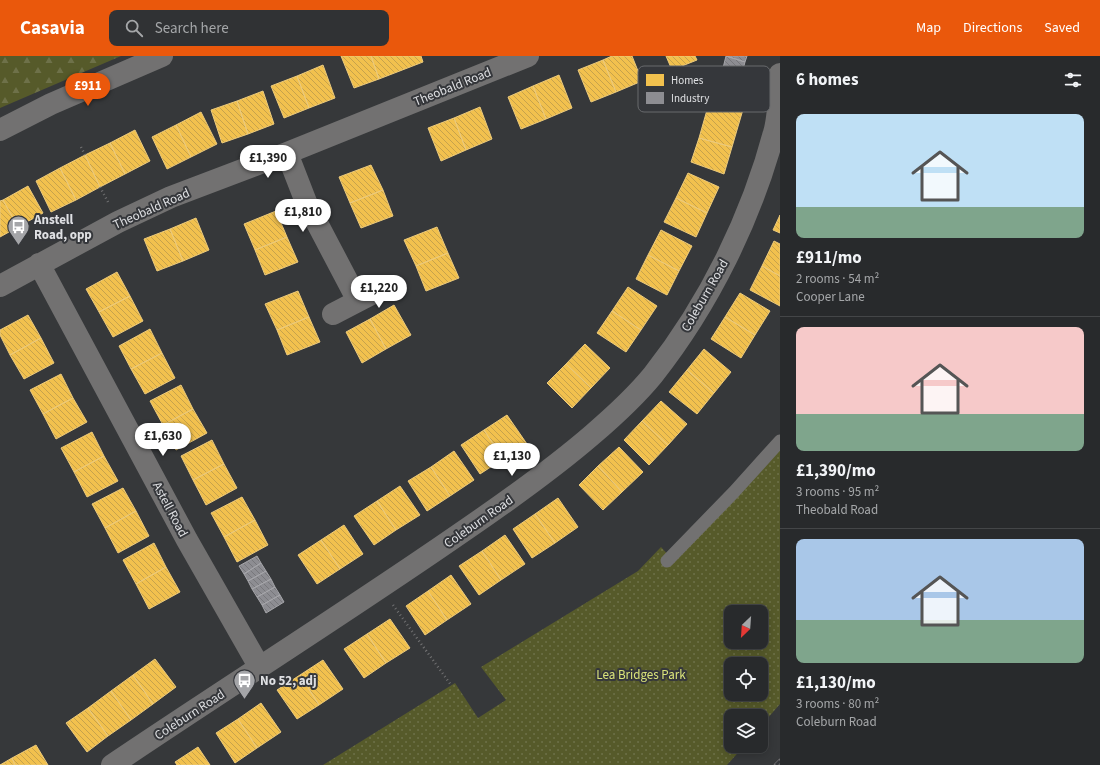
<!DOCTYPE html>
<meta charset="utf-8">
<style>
:root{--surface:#282a2c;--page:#303234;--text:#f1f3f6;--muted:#a5a7a9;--line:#444648;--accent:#ea580c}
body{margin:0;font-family:"Source Sans 3",sans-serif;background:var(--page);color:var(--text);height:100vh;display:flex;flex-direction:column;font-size:15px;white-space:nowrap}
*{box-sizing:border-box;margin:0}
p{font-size:13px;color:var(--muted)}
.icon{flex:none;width:22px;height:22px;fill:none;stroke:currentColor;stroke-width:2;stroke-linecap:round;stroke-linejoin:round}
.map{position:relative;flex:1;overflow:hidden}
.details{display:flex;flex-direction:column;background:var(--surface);width:320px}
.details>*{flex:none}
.needle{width:26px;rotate:205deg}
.controls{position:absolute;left:724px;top:549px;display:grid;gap:8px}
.controls a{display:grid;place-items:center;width:44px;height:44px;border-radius:8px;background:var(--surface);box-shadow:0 2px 10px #0003,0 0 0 1px var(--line);font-size:20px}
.price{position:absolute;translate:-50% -34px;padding:0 9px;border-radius:14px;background:#fff;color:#222;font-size:13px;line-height:26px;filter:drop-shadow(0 1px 2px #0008)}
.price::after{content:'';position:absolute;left:50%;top:24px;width:12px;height:9px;margin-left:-6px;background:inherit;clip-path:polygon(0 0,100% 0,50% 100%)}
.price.current{background:var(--accent);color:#fff}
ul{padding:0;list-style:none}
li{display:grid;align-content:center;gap:8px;height:212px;padding:0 16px}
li+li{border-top:1px solid var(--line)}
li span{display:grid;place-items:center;height:124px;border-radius:8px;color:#555}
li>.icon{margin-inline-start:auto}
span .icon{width:72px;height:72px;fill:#fffc;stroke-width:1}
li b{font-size:17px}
h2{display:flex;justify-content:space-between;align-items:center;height:48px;padding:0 16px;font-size:17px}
header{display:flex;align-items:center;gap:24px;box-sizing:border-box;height:56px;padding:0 20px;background:var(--accent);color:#fff}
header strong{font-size:19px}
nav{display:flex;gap:22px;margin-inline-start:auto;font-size:14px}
.search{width:280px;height:36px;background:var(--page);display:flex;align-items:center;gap:10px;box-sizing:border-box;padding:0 14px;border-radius:8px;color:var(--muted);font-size:15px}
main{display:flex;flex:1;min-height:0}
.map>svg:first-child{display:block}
.forest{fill:url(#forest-firs)}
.park{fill:url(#park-dots);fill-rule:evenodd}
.homes{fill:url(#homes-back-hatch);stroke:#ecca7b}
.industry{fill:url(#industry-back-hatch);stroke:#a6a6aa}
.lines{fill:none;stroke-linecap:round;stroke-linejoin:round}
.path{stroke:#727273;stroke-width:2.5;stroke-dasharray:1 3;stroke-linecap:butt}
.service{stroke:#727171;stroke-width:13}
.minor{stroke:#727171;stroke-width:22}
.rail-casing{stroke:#706f71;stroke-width:4.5}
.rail{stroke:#35373b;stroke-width:3;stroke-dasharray:9;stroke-linecap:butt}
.labels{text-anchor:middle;stroke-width:4;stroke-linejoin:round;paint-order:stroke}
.street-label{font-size:13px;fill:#dfe0e3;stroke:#35373b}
.poi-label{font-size:13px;font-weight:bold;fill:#dfe0e3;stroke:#35373b;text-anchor:start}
.park-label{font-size:13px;fill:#d9e379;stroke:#35373b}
.key{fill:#35373b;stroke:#686a6d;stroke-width:1}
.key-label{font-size:11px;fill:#dfe0e3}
</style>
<header>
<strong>Casavia</strong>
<div class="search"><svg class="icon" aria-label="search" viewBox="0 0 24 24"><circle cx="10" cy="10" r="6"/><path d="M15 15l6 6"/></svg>Search here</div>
<nav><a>Map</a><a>Directions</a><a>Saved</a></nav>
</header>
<main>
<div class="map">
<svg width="780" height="709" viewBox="0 0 780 709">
<defs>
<pattern id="forest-firs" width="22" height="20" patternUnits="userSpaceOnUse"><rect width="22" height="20" fill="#565a2a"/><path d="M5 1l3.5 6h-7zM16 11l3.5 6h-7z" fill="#6e7149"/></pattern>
<pattern id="park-dots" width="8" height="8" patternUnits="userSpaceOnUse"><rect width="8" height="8" fill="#565a2a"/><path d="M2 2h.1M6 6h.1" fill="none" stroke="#6e7149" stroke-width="1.8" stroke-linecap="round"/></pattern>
<pattern id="homes-back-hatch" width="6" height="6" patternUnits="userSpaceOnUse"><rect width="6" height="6" fill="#f2c14e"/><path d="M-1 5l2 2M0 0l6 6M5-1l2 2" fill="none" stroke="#c6a24c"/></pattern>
<pattern id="industry-back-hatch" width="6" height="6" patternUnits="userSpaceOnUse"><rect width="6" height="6" fill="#8d8d92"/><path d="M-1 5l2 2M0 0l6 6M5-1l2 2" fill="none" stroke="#77777b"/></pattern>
</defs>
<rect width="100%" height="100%" fill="#36383a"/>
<path class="forest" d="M0 0H121L0 52Z"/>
<path class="park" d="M780 386V648L761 670V660H731V690H744L727 709H323L455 627 478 662 506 644 481 611 638 515 661 491 671 502ZM731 556H761V586H731ZM731 608H761V638H731Z"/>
<path class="homes" d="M341 0H371L379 23 354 32Z
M371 0H421L423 6 379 23Z
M612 0H632L642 25 616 36 603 4Z
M666 0H695L697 4 672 14Z
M603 4 616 36 591 46 578 14Z
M323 9 335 42 309 52 297 20Z
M559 19 572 52 546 63 533 30Z
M297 20 309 52 284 62 271 30Z
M533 30 546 63 521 73 508 41Z
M263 35 274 68 248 78 237 45Z
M711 40 744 50 732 91 699 82Z
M237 45 248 78 222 87 211 54Z
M480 51 492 83 466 94 454 62Z
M201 56 217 88 191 101 176 69Z
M454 62 466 94 441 105 428 72Z
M176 69 191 101 167 113 152 81Z
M135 74 150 105 125 118 110 87Z
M699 82 732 91 724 118 691 106Z
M110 87 125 118 100 131 85 99Z
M85 99 100 131 76 144 60 112Z
M371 109 383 134 350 147 339 121Z
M60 112 76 144 51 156 36 125Z
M688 117 719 131 707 157 676 142Z
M28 130 43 157 18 171 3 144Z
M383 134 393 160 361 172 350 147Z
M676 142 707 157 696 181 664 166Z
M3 144 18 171 0 181V145Z
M276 155 287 181 255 194 244 168Z
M780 159V177L773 174Z
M196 162 209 194 183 205 170 173Z
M437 171 448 197 416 210 404 184Z
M170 173 183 205 157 215 144 183Z
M661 174 692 190 679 215 648 199Z
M287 181 298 206 265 219 255 194Z
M774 185 780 188V220L762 210Z
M448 197 459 222 426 235 416 210Z
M648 199 679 215 667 239 636 223Z
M762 210 780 220V250L750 234Z
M117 216 130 240 99 256 86 233Z
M628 231 657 250 641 274 612 255Z
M298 235 309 261 277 274 265 248Z
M740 237 770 255 755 279 725 261Z
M130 240 143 265 113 281 99 256Z
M394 249 411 279 386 293 370 263Z
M612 255 641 274 626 296 597 277Z
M28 259 41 282 10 299 0 279V274Z
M309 261 320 286 287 299 277 274Z
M725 261 755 279 741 302 711 283Z
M370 263 386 293 362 307 346 276Z
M150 273 162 297 131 313 119 290Z
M41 282 54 307 24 323 10 299Z
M585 288 610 312 591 332 566 308Z
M704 293 731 316 714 337 687 314Z
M162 297 175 322 145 338 131 313Z
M566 308 591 332 572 352 547 327Z
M687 314 714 337 697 358 669 336Z
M61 318 73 342 43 358 30 334Z
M181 329 193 353 163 369 150 345Z
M73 342 87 366 56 383 43 358Z
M661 345 687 368 668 389 642 365Z
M193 353 207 377 176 394 163 369Z
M507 359 527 388 503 403 484 374Z
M642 365 668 389 649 409 624 384Z
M484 374 503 403 480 418 461 389Z
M92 376 104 400 74 416 61 392Z
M212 384 224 408 193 424 181 400Z
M619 391 643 416 622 436 598 410Z
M454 395 474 424 450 440 431 411Z
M104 400 118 425 87 441 74 416Z
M224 408 237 432 206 449 193 424Z
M598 410 622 436 603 454 579 429Z
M431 411 450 440 427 455 408 425Z
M400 430 420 459 396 474 377 445Z
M123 432 136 455 105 472 92 448Z
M242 441 255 464 224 481 211 457Z
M558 442 578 471 555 487 535 458Z
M377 445 396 474 374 489 354 460Z
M136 455 149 480 118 497 105 472Z
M535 458 555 487 532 502 513 473Z
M255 464 268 489 237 506 224 481Z
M344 469 363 498 340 513 321 484Z
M505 479 525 508 501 524 482 495Z
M321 484 340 513 317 528 298 499Z
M154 487 166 511 136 528 123 504Z
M482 495 501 524 479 539 459 510Z
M166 511 180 536 149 553 136 528Z
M451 519 471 548 447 564 428 535Z
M428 535 447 564 425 579 406 550Z
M390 563 410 592 386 607 367 578Z
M367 578 386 607 364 622 344 593Z
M155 603 176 631 153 648 133 619Z
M323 604 343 633 319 649 300 619Z
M133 619 153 648 131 664 111 635Z
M300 619 319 649 297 663 277 634Z
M111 635 131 664 108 680 88 652Z
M261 647 281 676 257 692 238 663Z
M88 652 108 680 87 696 66 667Z
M238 663 257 692 235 707 216 677Z
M36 689 48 709H15L12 702Z
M198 691 210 709H177L175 706Z
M12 702 15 709H0Z"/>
<path class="industry" d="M726 0 745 6 742 17 723 12Z
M726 0H747L745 6Z
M257 500 261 507 244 518 239 510Z
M261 507 266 515 248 525 244 518Z
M266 515 271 523 252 533 248 525Z
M271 523 275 531 257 541 252 533Z
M275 531 280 539 262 549 257 541Z
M280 539 284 546 266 557 262 549Z"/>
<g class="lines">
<path class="path" d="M81 91 85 99
M100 131 108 146
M393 549 451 629"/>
<path class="service" d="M667 505 734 436 780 385"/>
<path class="minor" d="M0 74 51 48 162 0
M287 97 306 146 358 245 333 258
M39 208 187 484 260 612
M0 230 118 166 171 141 287 97 528 0
M358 245 385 231
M112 709C226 632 342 559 455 481 502 449 549 416 592 379 613 361 635 341 653 319 709 248 752 161 775 73 779 56 779 36 780 18"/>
<defs>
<path id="rail" d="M776 709 780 705"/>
</defs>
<use href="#rail" class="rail-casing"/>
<use href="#rail" class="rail"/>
</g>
<defs>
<symbol id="bus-pin" viewBox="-11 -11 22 30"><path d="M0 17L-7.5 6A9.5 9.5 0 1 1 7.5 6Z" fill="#a4a5a8" stroke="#35373b"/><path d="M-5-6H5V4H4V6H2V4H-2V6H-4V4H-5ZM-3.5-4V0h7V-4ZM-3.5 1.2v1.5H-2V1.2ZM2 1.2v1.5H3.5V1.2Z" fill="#fff"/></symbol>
</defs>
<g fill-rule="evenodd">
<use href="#bus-pin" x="6" y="158" width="25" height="34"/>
<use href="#bus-pin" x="232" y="612" width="25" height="34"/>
</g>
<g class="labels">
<g class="street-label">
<text transform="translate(452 30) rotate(-22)" y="5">Theobald Road</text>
<text transform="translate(151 152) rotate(-24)" y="5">Theobald Road</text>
<text transform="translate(704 239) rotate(-60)" y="5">Coleburn Road</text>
<text transform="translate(171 453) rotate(62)" y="5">Astell Road</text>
<text transform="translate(478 465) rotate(-35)" y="5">Coleburn Road</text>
<text transform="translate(189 658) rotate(-33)" y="5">Coleburn Road</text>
</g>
<g class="poi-label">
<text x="34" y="168">Anstell<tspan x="34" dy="15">Road, opp</tspan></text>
<text x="260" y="629">No 52, adj</text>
</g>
<g class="park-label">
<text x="641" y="623">Lea Bridges Park</text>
</g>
</g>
<rect x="638" y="10" width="132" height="46" rx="6" class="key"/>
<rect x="646" y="18" width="18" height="12" fill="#f2c14e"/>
<rect x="646" y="36" width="18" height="12" fill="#8d8d92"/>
<g class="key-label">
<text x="671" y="28">Homes</text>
<text x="671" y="46">Industry</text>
</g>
</svg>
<div class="controls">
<a><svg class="needle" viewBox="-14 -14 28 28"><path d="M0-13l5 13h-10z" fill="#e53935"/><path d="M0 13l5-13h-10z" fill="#a5a7a9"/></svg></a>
<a><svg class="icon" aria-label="locate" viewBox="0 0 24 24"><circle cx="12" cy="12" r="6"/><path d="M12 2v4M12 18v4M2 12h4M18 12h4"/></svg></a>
<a><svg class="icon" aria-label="layers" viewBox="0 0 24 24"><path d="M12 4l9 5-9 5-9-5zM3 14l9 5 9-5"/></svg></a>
</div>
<b class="price current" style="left:88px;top:51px">£911</b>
<b class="price" style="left:268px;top:123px">£1,390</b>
<b class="price" style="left:303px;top:177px">£1,810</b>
<b class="price" style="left:379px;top:253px">£1,220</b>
<b class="price" style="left:163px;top:401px">£1,630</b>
<b class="price" style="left:512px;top:421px">£1,130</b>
</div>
<section class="details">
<h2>6 homes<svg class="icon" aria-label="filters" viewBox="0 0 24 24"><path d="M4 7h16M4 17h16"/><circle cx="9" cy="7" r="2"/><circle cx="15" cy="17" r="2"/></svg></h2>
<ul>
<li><span style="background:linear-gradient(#bfe0f5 75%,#7fa58c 0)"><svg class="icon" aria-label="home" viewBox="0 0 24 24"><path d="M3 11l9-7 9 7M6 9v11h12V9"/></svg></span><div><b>£911/mo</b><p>2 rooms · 54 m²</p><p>Cooper Lane</p></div></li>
<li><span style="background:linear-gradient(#f6c9c9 70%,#7fa58c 0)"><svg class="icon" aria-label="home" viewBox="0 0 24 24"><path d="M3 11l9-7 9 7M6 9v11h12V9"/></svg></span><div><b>£1,390/mo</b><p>3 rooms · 95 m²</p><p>Theobald Road</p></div></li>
<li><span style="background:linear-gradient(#a9c7e8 65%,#7fa58c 0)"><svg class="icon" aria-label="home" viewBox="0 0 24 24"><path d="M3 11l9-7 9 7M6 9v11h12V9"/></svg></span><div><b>£1,130/mo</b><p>3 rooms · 80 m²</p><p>Coleburn Road</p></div></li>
</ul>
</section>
</main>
